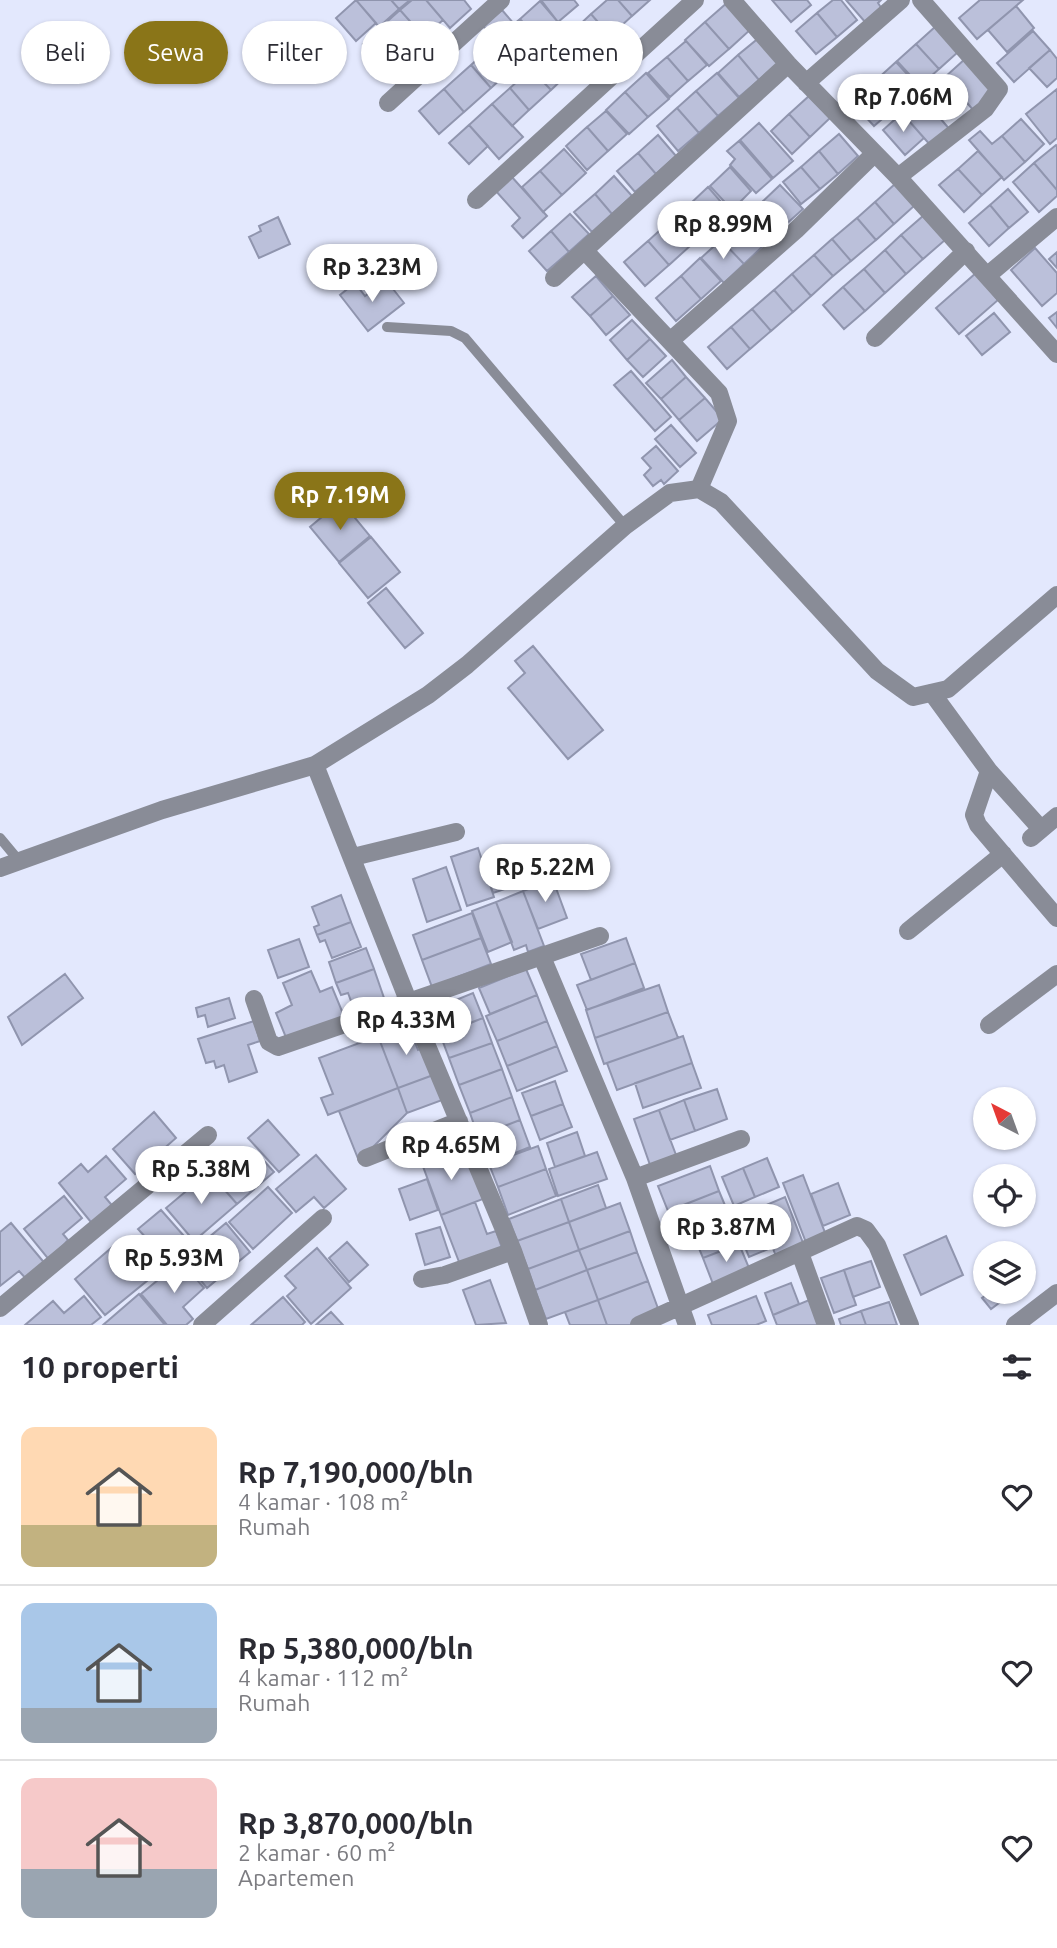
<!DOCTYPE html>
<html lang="id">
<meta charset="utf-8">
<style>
:root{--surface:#fff;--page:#f2f2f3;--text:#2b2b33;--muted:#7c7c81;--line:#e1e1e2;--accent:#8a7518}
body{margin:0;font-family:Ubuntu,sans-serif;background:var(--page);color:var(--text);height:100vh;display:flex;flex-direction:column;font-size:26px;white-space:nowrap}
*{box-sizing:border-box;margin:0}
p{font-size:23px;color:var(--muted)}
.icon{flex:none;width:38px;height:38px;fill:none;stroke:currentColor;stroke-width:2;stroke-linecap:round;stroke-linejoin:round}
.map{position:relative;height:1325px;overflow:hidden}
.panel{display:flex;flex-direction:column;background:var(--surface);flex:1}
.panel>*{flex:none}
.banner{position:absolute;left:21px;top:21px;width:700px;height:63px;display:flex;gap:14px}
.needle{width:46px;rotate:319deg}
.fabs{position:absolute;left:973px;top:1087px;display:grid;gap:14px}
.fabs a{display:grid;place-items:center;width:63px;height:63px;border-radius:50%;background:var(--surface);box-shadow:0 2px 5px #0004;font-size:35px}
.price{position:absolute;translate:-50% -60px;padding:0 16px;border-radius:24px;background:#fff;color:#222;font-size:23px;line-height:46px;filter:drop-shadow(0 2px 4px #0008)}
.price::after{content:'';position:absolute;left:50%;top:42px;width:21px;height:16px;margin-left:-10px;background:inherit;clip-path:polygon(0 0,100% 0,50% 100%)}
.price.active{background:var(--accent);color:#fff}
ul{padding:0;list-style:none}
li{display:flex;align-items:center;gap:21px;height:175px;padding:0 21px}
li+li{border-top:2px solid var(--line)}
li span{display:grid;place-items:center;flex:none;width:196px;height:140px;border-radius:14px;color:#555}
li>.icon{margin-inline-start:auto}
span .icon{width:84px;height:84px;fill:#fffc;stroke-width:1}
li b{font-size:30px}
h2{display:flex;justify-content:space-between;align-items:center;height:84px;padding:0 21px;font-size:30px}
.pill{padding:0 24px;border-radius:32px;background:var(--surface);box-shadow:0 2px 5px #0004;font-size:24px;line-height:63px}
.pill.active{background:var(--accent);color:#fff}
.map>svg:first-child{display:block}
.building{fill:#bbc0da;stroke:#9095ae;stroke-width:2}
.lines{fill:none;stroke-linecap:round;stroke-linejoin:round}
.service{stroke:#898c97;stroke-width:10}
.minor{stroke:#898c97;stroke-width:18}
.tertiary{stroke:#898c97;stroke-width:18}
</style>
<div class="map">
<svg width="1057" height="1325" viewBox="0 0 1057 1325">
<rect width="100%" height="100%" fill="#e3e8fd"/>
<path class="building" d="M356 0 376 23 356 41 336 18Z
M356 0H391L399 9 379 27Z
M391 0H410L399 9Z
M412 0H426L443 20 424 37 400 10Z
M426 0H464L471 9 450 28Z
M541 0H574L578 5 558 22Z
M607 0H618L632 16 610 36 591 14Z
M618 0H650L632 16Z
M772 0H807L811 5 791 22Z
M833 0H841L857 20 837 37 817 13Z
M846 0H881L878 3 882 9 866 23Z
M980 0H1023L977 39 959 18Z
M540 1 558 22 538 40 520 19Z
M728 2 751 29 729 49 705 22Z
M1016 6 1034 28 1007 52 988 30Z
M400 10 424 37 405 53 381 27Z
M502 10 514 24 519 20 540 44 517 64 483 26Z
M817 13 837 37 816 54 796 31Z
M591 14 610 36 592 52 573 31Z
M705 22 729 49 709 66 685 40Z
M381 27 405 53 386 70 363 44Z
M935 27 958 52 939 69 916 44Z
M573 31 592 52 569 73 550 52Z
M1033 31 1050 50 1014 82 997 63Z
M760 37 781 61 759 80 738 55Z
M497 41 517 64 491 88 471 65Z
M686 41 707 65 688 81 667 57Z
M916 44 939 69 920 86 897 61Z
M1050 50 1057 59V78L1047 87 1029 68Z
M550 52 569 73 551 90 531 69Z
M738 55 759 80 739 97 718 73Z
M667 57 688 81 670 97 648 73Z
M965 59 995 93 974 111 945 77Z
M896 62 918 86 897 106 875 81Z
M471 65 491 88 464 112 444 89Z
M531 69 551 90 529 110 510 88Z
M646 73 669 99 648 117 625 92Z
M717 73 739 98 718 116 696 91Z
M945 77 966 101 947 118 926 94Z
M875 81 897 106 874 126 852 102Z
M510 88 529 110 512 126 492 104Z
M444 89 464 112 439 134 419 111Z
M1057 89V138L1050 144 1026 114Z
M696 91 718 116 699 133 677 108Z
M625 92 648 117 629 134 606 110Z
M809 96 830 118 810 137 789 114Z
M922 97 951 131 932 147 902 113Z
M492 104 523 137 499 159 469 125Z
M677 108 699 133 678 151 657 126Z
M606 111 627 134 608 151 587 127Z
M902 113 924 138 905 155 883 130Z
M789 114 810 137 792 154 771 131Z
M1021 119 1044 144 1025 162 1002 136Z
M759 123 793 161 773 178 740 140Z
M469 125 488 146 469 164 449 143Z
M587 127 608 151 587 170 566 146Z
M980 131 992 144 1002 136 1025 162 1004 180 969 140Z
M839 134 858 156 838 174 819 151Z
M658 135 676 156 656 174 638 153Z
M739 141 772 179 756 193 730 165 735 159 727 151Z
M1056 145 1057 146V190L1034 163Z
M564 149 586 173 562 195 540 171Z
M819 151 838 174 820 189 801 167Z
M978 151 1002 177 982 195 958 169Z
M638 153 656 174 635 192 617 171Z
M1034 163 1057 190V196L1039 212 1013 182Z
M730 167 751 191 732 210 710 186Z
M801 167 820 189 801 204 783 182Z
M958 169 982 195 964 212 939 185Z
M540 171 562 195 543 212 522 187Z
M511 176 547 216 523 238 512 226 520 218 495 190Z
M614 176 632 196 612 214 595 194Z
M895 184 914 206 894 224 875 202Z
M780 185 803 209 783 227 761 203Z
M708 187 729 211 711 226 690 204Z
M1008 189 1028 212 1009 228 990 205Z
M595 194 612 214 592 232 574 212Z
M875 202 894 224 876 240 857 218Z
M761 203 783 227 763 246 741 222Z
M688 204 710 228 690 246 669 222Z
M990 205 1009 228 989 246 969 223Z
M570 214 589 234 569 252 551 231Z
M923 216 945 240 923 259 901 235Z
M278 217 290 244 259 258 249 237 261 231 259 226Z
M857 218 876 240 851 261 832 239Z
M669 222 690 246 669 265 648 241Z
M741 222 763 246 744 264 721 240Z
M551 231 569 252 547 271 529 251Z
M901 235 923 259 906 274 885 250Z
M832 239 851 261 833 276 814 255Z
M721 240 744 264 724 283 701 258Z
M648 241 669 265 645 286 624 262Z
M1035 248 1057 273V293L1042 306 1011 270Z
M885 250 906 274 885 293 864 269Z
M1057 252V268L1049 259Z
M814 255 833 276 811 296 792 274Z
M700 258 721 281 701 299 681 276Z
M864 269 885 293 865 311 843 287Z
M976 273 998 300 959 334 936 308Z
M792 274 811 296 793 312 774 290Z
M596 276 613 296 590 316 572 297Z
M681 276 701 299 676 321 656 298Z
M386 280 404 303 368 331 340 295 355 283 365 296Z
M843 287 865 311 844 329 823 305Z
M774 290 793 312 771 331 752 309Z
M613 296 630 315 606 335 590 316Z
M752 309 771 331 750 349 731 327Z
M1057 312V328L1049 318Z
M994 313 1010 332 982 355 966 336Z
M632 320 650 339 627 360 610 340Z
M731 327 750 349 727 369 708 347Z
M650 339 666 356 643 377 627 360Z
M672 360 686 377 661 399 646 383Z
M631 371 671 417 655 431 614 385Z
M686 377 705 398 679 420 661 399Z
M705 398 723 419 697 441 679 420Z
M671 425 696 453 680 467 655 439Z
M656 446 678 471 664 484 661 480 653 486 644 475 651 468 642 458Z
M341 501 370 536 339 562 310 527Z
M371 537 400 572 368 598 339 563Z
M386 588 423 633 405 648 368 603Z
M533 646 603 730 568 759 508 688 525 673 515 661Z
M478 848 494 897 467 906 451 857Z
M506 854 516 885 493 893 482 862Z
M446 867 461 910 427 922 413 879Z
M553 880 567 918 538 929 523 891Z
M523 891 544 946 528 952 526 945 514 950 496 902Z
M341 895 351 922 317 935 314 927 319 925 312 907Z
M496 902 512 942 488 952 472 911Z
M472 913 481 938 422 960 413 935Z
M351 922 361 947 332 958 325 940 320 942 317 935Z
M481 938 491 964 432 987 422 960Z
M626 938 635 963 591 980 581 954Z
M299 939 309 967 278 978 268 950Z
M366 948 374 969 336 983 329 962Z
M635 963 644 988 587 1010 577 985Z
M374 969 384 998 354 1009 348 993 341 995 336 983Z
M526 969 537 995 490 1014 479 988Z
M311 971 320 992 332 987 344 1016 287 1040 276 1013 292 1005 283 983Z
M65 974 83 998 22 1045 8 1017Z
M659 985 668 1012 595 1038 586 1010Z
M473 993 483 1018 456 1029 446 1004Z
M537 995 547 1021 497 1041 486 1016Z
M229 998 235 1018 208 1027 205 1015 198 1017 196 1008Z
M668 1012 678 1038 604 1064 595 1038Z
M483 1018 492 1043 449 1058 440 1034Z
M254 1021 260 1041 248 1045 257 1072 229 1082 224 1065 216 1068 214 1061 206 1063 198 1039Z
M547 1021 557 1046 507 1066 497 1041Z
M408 1024 418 1050 426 1047 436 1074 398 1088 378 1036Z
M378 1036 398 1088 328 1115 321 1098 333 1094 319 1058Z
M683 1036 692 1063 617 1090 607 1063Z
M492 1043 502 1069 459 1085 449 1058Z
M557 1046 567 1071 517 1091 507 1066Z
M692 1063 701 1088 643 1108 635 1083Z
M502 1069 512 1097 470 1113 459 1085Z
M436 1074 445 1099 407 1113 398 1088Z
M555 1081 563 1104 531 1116 522 1093Z
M398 1088 407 1113 359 1161 339 1111Z
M717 1089 727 1119 695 1131 684 1100Z
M512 1097 520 1120 478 1136 470 1113Z
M684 1100 695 1131 670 1140 659 1110Z
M563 1104 572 1127 540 1140 531 1116Z
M659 1110 676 1155 650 1165 634 1119Z
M154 1112 176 1138 135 1174 113 1149Z
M268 1120 299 1155 279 1172 248 1138Z
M520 1120 530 1147 498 1160 494 1148 484 1152 478 1136Z
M577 1132 585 1156 555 1167 547 1143Z
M538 1146 546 1169 498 1187 489 1164Z
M455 1148 462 1166 470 1163 483 1199 441 1215 421 1161Z
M255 1151 274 1172 237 1204 209 1172 218 1164 227 1175Z
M597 1152 607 1179 558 1196 549 1169Z
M316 1155 346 1189 324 1208 314 1197 296 1212 276 1189Z
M106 1156 126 1179 105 1197 115 1209 95 1227 59 1183 81 1164 88 1172Z
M767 1158 779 1187 755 1197 743 1168Z
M710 1166 719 1191 668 1211 658 1186Z
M743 1168 755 1197 734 1206 722 1177Z
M546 1169 556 1196 508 1215 498 1187Z
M209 1172 237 1204 194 1241 166 1208Z
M803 1175 827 1238 807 1245 783 1183Z
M427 1179 438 1210 410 1220 399 1189Z
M838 1183 850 1215 823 1226 811 1194Z
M598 1185 606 1208 569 1222 561 1199Z
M268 1187 292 1213 253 1249 229 1222Z
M719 1191 729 1215 677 1236 668 1211Z
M64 1196 82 1218 63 1234 68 1240 50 1261 24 1229Z
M785 1197 803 1243 778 1261 757 1209Z
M561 1199 569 1222 517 1241 509 1219Z
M475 1202 487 1234 496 1231 503 1251 461 1267 441 1215Z
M620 1203 630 1231 579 1250 569 1222Z
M757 1209 773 1247 749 1257 733 1218Z
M161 1210 191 1244 151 1278 130 1255 148 1240 138 1229Z
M729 1219 739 1244 703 1258 693 1234Z
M569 1222 579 1250 528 1269 517 1241Z
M11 1223 47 1266 29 1282 19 1271 0 1286V1232Z
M226 1223 250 1252 207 1288 183 1259Z
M440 1227 450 1257 425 1265 416 1234Z
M630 1231 637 1252 587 1270 579 1250Z
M946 1236 963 1275 921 1295 904 1255Z
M347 1242 368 1265 349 1282 329 1258Z
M117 1243 148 1280 105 1315 75 1279Z
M739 1244 749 1268 713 1284 703 1258Z
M317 1248 351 1288 311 1324 287 1296 296 1288 285 1276Z
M579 1250 587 1270 535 1290 528 1269Z
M637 1252 648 1281 598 1300 587 1270Z
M181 1261 204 1288 183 1307 193 1319 186 1325H167L141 1294Z
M871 1261 880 1287 853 1297 844 1270Z
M587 1270 598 1300 546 1319 535 1290Z
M844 1270 856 1305 834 1313 821 1278Z
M490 1280 506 1323 476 1325 463 1290Z
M648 1281 660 1314 631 1325H607L598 1300Z
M791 1283 799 1304 773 1315 765 1293Z
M990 1292H1009L1011 1294 991 1309 982 1298Z
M139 1294 165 1325H103Z
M84 1296 101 1317 91 1325H25L53 1301 64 1313Z
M756 1296 766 1321 756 1325H712L708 1315Z
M283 1297 305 1322 302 1325H251Z
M814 1298 824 1325H777L773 1315Z
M598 1300 607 1325H570L565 1312Z
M889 1302 897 1325H866L861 1311Z
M861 1311 866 1325H841L839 1319Z
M331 1312 343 1325H316Z"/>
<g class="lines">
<path class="service" d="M387 327 451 331 465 338 625 526
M0 838 20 862"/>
<path class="minor" d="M732 0 788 64 898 177 1057 354
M806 83 901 0
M388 103 501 0
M898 177 985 109 999 89 921 0
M476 200 695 0
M585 251 719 393 728 421 699 489
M988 275 1057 217
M554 278 788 64
M875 338 966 251
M670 341 796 230 874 154
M932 693 989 771 974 815 978 825 1057 918
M315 765 409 1003 513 1251 539 1325
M989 771 1041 829
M1031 838 1057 816
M353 857 456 832
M908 931 1003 854
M542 957 635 1178 687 1325
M254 999 269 1042 278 1047 600 936
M989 1025 1057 974
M366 1158 459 1121
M635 1178 741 1139
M800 1253 826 1325
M422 1279 445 1275 513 1251
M0 1308 208 1135
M202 1325 323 1218
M639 1325 857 1226 866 1230 877 1245 910 1325
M1015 1325 1057 1293"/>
<path class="tertiary" d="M0 868 162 810 315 765 428 695 467 665 625 526 670 493 699 489 721 502 877 671 913 697 948 689 1057 595"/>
</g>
</svg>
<div class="fabs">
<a><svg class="needle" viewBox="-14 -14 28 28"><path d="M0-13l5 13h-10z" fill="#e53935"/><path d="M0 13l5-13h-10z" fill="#7c7c81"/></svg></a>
<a><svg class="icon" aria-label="locate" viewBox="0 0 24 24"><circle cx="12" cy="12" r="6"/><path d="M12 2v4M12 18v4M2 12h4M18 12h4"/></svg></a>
<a><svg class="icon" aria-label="layers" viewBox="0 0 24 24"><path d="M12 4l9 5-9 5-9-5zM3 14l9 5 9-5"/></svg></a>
</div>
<b class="price" style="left:903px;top:134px">Rp 7.06M</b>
<b class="price" style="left:723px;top:261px">Rp 8.99M</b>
<b class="price" style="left:372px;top:304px">Rp 3.23M</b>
<b class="price active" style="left:340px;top:532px">Rp 7.19M</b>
<b class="price" style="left:545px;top:904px">Rp 5.22M</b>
<b class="price" style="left:406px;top:1057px">Rp 4.33M</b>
<b class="price" style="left:451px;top:1182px">Rp 4.65M</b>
<b class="price" style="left:201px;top:1206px">Rp 5.38M</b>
<b class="price" style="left:726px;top:1264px">Rp 3.87M</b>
<b class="price" style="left:174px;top:1295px">Rp 5.93M</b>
<div class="banner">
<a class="pill">Beli</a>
<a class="pill active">Sewa</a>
<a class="pill">Filter</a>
<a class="pill">Baru</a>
<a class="pill">Apartemen</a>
</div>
</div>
<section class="panel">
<h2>10 properti<svg class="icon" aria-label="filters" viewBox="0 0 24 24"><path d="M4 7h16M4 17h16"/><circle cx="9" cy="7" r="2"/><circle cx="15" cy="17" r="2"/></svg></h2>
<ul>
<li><span style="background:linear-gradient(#ffd9b3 70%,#c2b280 0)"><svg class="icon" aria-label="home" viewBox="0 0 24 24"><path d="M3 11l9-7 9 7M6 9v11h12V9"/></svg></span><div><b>Rp 7,190,000/bln</b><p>4 kamar · 108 m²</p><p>Rumah</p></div><svg class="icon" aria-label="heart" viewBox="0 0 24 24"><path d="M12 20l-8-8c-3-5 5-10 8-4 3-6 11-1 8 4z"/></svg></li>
<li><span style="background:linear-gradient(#a9c7e8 75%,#9aa5b1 0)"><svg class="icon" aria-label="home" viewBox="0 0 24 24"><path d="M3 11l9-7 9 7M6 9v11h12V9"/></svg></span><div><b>Rp 5,380,000/bln</b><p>4 kamar · 112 m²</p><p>Rumah</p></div><svg class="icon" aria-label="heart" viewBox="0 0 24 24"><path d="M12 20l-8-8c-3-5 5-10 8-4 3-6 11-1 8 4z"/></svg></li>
<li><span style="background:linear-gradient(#f6c9c9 65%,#9aa5b1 0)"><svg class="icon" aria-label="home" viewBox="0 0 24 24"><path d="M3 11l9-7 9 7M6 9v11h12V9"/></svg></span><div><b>Rp 3,870,000/bln</b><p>2 kamar · 60 m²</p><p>Apartemen</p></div><svg class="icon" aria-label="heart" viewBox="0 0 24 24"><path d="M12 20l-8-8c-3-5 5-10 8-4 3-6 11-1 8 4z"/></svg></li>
</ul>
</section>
